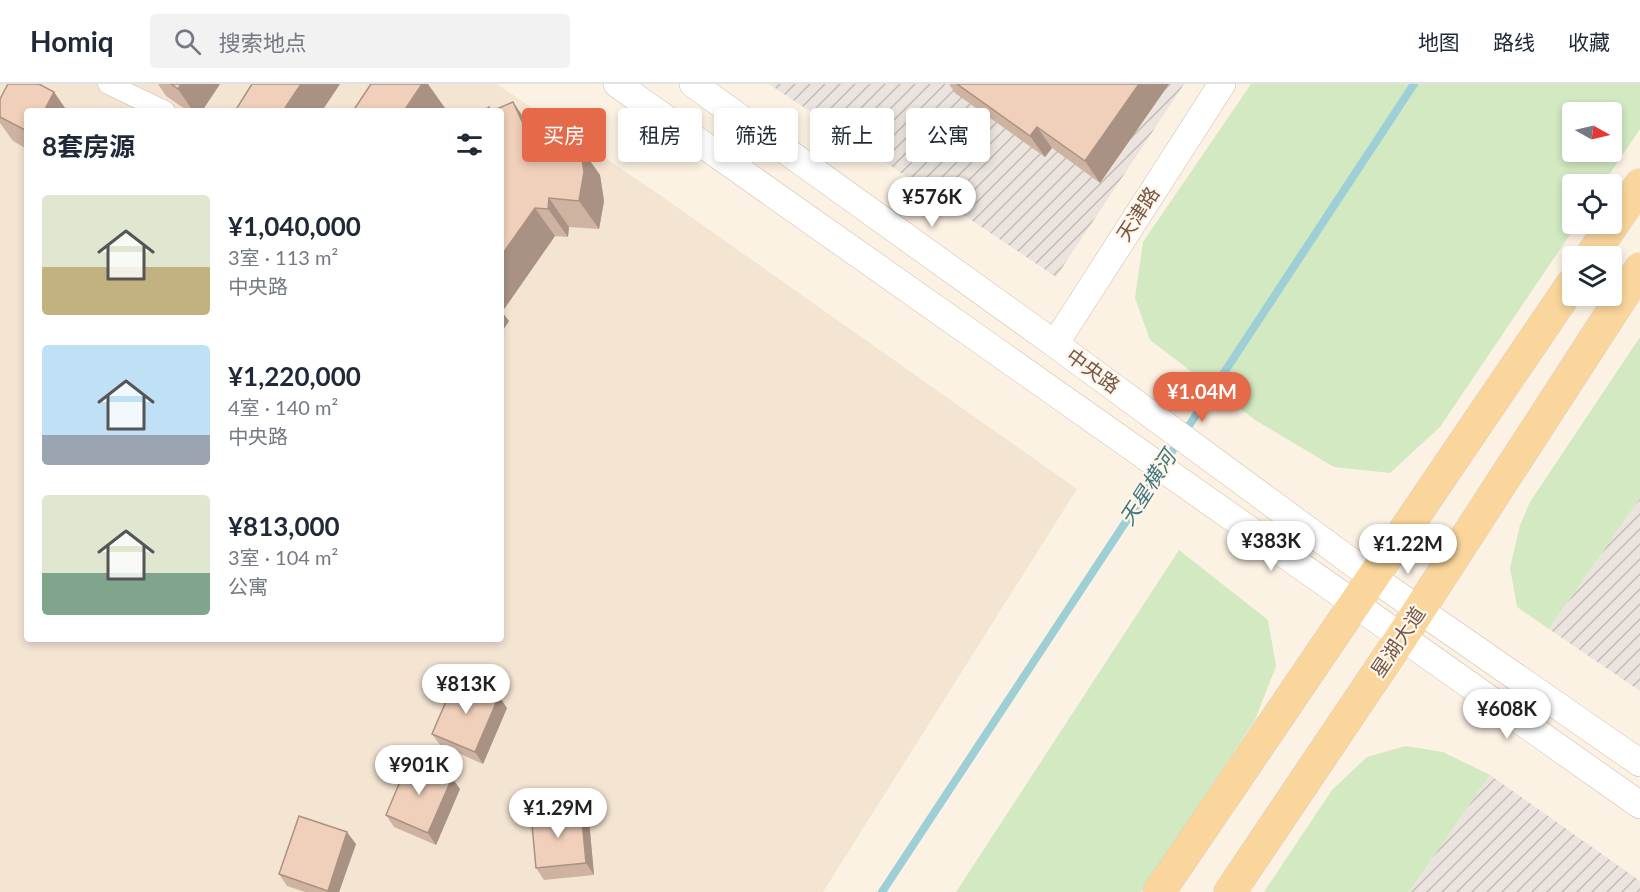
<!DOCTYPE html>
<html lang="zh">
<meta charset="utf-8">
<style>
:root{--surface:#fff;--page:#f2f2f3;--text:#1f2937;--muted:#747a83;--line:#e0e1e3;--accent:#e56a49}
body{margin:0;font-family:Lato,"Noto Sans SC",sans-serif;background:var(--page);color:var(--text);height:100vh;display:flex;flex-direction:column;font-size:22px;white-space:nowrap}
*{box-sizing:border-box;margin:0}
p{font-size:20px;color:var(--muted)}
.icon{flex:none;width:33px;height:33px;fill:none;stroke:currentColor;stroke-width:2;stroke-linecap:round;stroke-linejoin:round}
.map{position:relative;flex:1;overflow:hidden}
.side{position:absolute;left:24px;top:24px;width:480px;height:534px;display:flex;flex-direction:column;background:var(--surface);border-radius:6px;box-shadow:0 3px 9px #0003}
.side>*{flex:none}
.banner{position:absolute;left:522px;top:24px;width:570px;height:54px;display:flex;gap:12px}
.needle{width:39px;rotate:98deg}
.fabs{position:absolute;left:1562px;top:18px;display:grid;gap:12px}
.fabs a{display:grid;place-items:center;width:60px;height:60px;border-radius:6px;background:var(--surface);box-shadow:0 3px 9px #0003;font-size:30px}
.price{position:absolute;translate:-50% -51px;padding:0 14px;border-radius:21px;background:#fff;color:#222;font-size:20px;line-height:39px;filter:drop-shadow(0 2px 3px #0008)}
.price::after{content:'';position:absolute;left:50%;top:36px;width:18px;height:14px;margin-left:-9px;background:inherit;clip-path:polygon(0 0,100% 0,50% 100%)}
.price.active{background:var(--accent);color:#fff}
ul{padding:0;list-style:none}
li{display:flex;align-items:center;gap:18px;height:150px;padding:0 18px}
li span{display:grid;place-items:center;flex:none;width:168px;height:120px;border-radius:6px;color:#555}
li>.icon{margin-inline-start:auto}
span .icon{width:72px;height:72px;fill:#fffc;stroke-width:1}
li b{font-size:26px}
h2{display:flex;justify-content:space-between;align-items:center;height:72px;padding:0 18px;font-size:26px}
.pill{padding:0 21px;border-radius:6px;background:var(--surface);box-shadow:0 3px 9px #0003;font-size:21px;line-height:54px}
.pill.active{background:var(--accent);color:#fff}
header{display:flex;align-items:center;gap:36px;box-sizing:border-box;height:84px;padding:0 30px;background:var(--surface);border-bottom:2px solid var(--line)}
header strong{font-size:28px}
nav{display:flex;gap:33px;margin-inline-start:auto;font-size:21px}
.search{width:420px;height:54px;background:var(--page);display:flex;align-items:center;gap:15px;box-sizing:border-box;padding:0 21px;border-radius:6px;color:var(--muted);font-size:22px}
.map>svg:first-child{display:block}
.residential{fill:#f4e4d2;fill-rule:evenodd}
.industrial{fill:url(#industrial-furrows)}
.green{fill:#d2e9c2;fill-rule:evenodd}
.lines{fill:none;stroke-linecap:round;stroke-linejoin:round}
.stream{stroke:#9ecfd7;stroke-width:8}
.street-casing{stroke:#cfbcad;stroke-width:21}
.secondary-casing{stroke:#d2bbaa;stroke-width:28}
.primary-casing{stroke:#d8d0cc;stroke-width:33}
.street{stroke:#fff;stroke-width:20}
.secondary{stroke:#fff;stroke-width:27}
.primary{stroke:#fad69c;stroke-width:32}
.wall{fill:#cfb3a1}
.shaded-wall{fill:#a99283}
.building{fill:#f1d0bb;stroke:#a99283;stroke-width:1.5}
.labels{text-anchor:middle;stroke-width:4.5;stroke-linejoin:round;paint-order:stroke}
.street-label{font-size:20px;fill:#745849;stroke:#fff6e9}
.water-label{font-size:21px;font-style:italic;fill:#407780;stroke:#fff6e9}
</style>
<header>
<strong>Homiq</strong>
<div class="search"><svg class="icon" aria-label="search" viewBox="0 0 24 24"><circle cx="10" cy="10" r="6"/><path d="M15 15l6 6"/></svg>搜索地点</div>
<nav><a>地图</a><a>路线</a><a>收藏</a></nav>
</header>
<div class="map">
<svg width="1640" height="808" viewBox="0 0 1640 808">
<defs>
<pattern id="industrial-furrows" width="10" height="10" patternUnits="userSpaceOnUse" patternTransform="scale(1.5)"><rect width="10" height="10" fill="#ebe4de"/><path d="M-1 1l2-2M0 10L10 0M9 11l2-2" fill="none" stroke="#c3bcb6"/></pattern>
</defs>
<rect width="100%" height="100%" fill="#fcf2e3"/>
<path class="residential" d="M0 0H497L667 116 1077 405 823 808H0ZM27 27H501V555H27Z"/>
<path class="industrial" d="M769 0H1184L1056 193Z
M1640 414V607L1549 545Z
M1490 691 1640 797V808H1409Z"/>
<path class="green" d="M1251 0H1640V45L1603 100H1572V140H1577L1440 343 1390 389 1334 383 1255 336 1150 256 1135 214 1143 158ZM1611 28V68H1572V28Z
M1640 253V414L1549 545 1517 523 1510 484 1520 441 1530 418Z
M1179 466 1268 536 1276 582 1255 636 1141 808H956Z
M1405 662 1443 668 1490 691 1409 808H1264L1332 706 1367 673Z"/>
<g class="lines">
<path class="stream" d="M882 808 1414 0"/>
<defs>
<path id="street" d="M108 0 165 27"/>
<path id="secondary" d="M617 0 1640 721
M693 0 1055 260 1372 493 1640 679
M1055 260 1222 0"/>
<path id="primary" d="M1591 172 1640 101
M1159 808 1572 200
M1230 808 1401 554 1640 185"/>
</defs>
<use href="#street" class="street-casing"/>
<use href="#secondary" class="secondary-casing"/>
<use href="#primary" class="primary-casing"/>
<use href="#street" class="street"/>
<use href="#secondary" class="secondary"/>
<use href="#primary" class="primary"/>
</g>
<path class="wall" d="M158 0H220L202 27H188L166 12Z
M949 0H1169L1100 99 1052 64 1045 73 955 9Z
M54 8 67 27H27V65L13 57 0 39V15Z
M513 18 535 51 549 60 580 63 600 91 604 117 599 145 569 143 568 153 555 152 502 228 509 237 501 249V27H483L489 23 492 27Z
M507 624 483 680 440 661 432 650Z
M452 694 460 705 436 761 394 743 386 731Z
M589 736 594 791 544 796 536 784Z
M356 760 339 808H305L287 802 279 790Z"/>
<path class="shaded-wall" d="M181 0H220L202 27H193L178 5Z
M301 0H340L322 27H283Z
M422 0H428L445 24 443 27H404Z
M1139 0H1169L1100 99 1085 77Z
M54 8 67 27H44Z
M513 18 533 47 546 74 526 46Z
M1037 43 1052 64 1045 73 1030 52Z
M580 63 600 91 604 117 599 145 579 117Z
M549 114 569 143 568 153 548 125Z
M535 124 555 152 502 228 509 237 501 249V172Z
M499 612 507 624 483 680 475 668Z
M452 694 460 705 436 761 428 749Z
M581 725 589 736 594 791 586 779Z
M347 748 356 760 339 808H328V807Z"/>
<path class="building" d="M8 0H39L54 8 44 27H27V47L0 33V15Z
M171 0H181L178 5Z
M252 0H301L283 27H235Z
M371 0H422L404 27H353Z
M957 0H1139L1085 77 1037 43 1030 52Z
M513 18 526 46 549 60 580 63 584 88 579 117 549 114 548 125 535 124 501 172V27H492Z
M489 23 491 27H483Z
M456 594 499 612 475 668 432 650Z
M409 676 452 694 428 749 386 731Z
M581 725 586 779 536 784 531 730Z
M299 732 347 748 328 807 279 790Z"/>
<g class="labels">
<g class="street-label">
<text transform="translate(1138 130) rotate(-57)" y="7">天津路</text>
<text transform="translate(1093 287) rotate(36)" y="7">中央路</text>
<text transform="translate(1398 558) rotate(-56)" y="7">星湖大道</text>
</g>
<g class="water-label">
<text transform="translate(1148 404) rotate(-57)" y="7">天星横河</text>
</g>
</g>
</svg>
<div class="fabs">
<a><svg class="needle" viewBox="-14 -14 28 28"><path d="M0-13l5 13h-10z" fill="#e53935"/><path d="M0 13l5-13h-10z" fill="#747a83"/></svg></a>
<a><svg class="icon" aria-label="locate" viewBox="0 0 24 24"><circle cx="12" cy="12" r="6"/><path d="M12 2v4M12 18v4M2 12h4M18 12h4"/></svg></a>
<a><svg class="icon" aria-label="layers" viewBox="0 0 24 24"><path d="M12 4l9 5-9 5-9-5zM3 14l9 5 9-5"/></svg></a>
</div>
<b class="price" style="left:932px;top:144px">¥576K</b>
<b class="price active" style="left:1202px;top:339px">¥1.04M</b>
<b class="price" style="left:1271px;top:488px">¥383K</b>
<b class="price" style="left:1408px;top:491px">¥1.22M</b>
<b class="price" style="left:466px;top:631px">¥813K</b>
<b class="price" style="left:1507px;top:656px">¥608K</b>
<b class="price" style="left:419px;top:712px">¥901K</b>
<b class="price" style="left:558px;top:755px">¥1.29M</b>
<div class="banner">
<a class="pill active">买房</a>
<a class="pill">租房</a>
<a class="pill">筛选</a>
<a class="pill">新上</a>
<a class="pill">公寓</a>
</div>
<section class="side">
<h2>8套房源<svg class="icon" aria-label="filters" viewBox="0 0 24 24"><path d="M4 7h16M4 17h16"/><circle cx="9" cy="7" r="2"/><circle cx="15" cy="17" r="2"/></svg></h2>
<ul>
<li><span style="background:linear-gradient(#dfe7d0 60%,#c2b280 0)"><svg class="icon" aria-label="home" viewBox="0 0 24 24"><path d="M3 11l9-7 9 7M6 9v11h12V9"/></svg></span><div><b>¥1,040,000</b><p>3室 · 113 m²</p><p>中央路</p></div></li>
<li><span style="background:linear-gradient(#bfe0f5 75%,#9aa5b1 0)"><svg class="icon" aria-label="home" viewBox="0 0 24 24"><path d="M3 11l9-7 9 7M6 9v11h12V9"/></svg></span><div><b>¥1,220,000</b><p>4室 · 140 m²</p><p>中央路</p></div></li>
<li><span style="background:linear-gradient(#dfe7d0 65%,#7fa58c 0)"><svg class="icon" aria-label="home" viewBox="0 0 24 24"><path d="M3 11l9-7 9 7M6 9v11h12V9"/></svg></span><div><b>¥813,000</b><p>3室 · 104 m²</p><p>公寓</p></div></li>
</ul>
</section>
</div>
